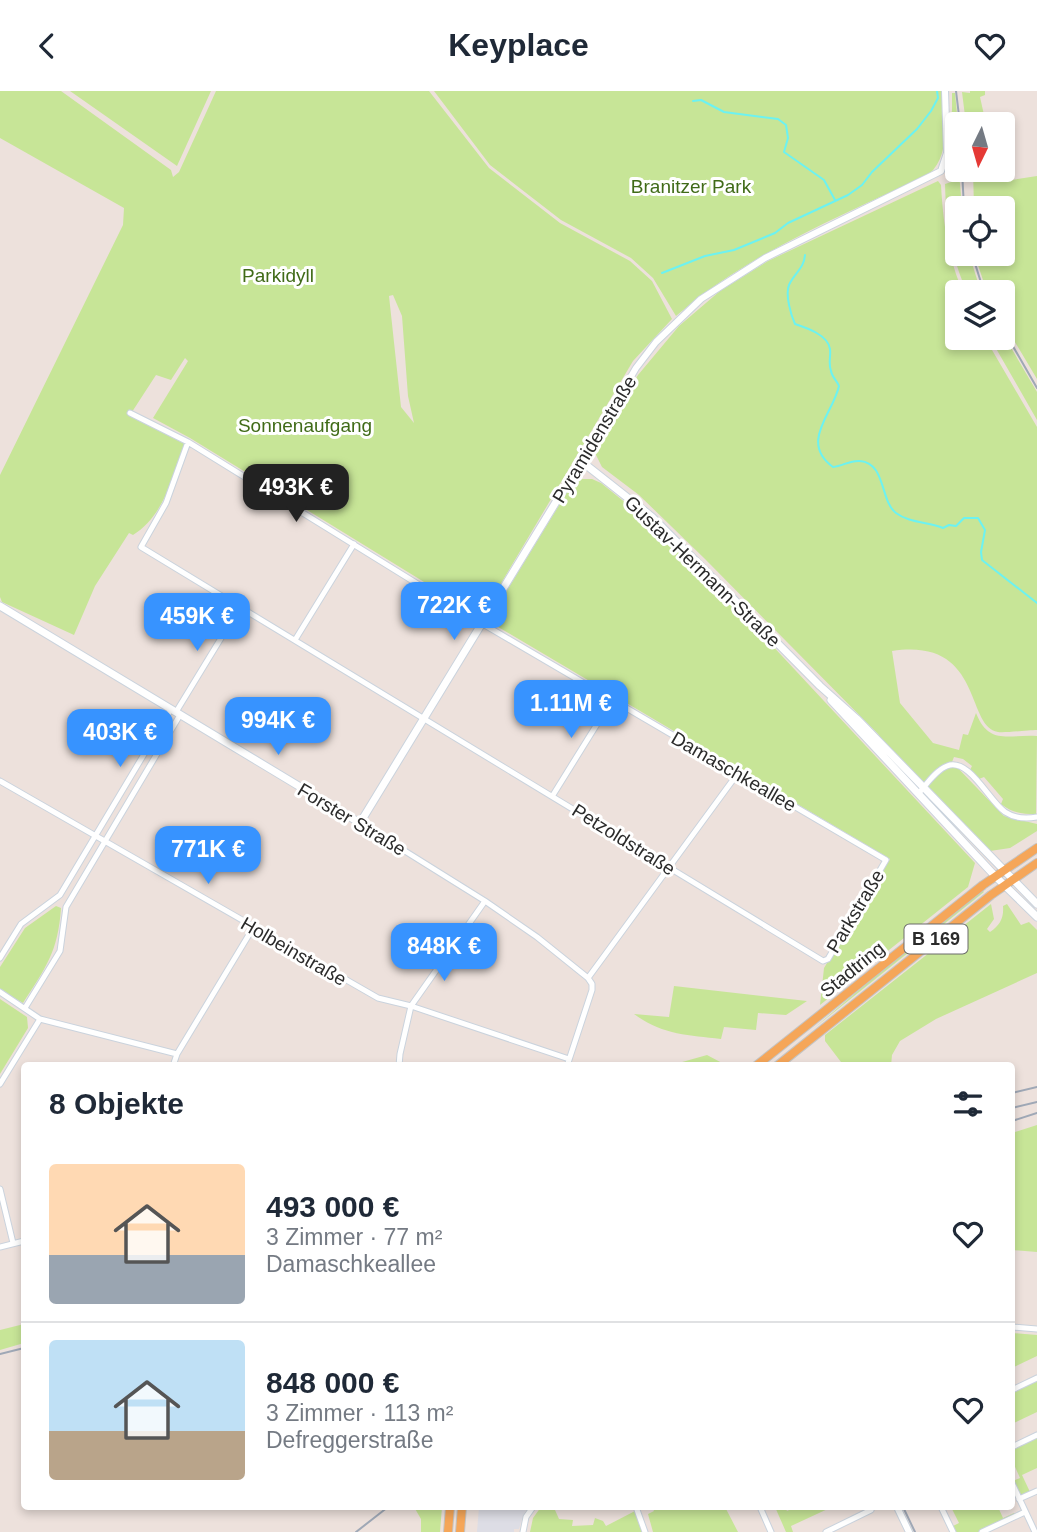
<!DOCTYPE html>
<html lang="de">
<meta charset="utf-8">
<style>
:root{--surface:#fff;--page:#f2f2f3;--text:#1f2937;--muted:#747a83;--line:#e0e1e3;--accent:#3793ff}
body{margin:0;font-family:Arial,sans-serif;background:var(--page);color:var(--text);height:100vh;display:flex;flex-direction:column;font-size:26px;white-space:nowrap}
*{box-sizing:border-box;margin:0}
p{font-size:23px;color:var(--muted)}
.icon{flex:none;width:38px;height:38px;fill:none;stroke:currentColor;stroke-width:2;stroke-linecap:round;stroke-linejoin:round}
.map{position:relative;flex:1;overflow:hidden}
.sheet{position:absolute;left:21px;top:971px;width:994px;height:448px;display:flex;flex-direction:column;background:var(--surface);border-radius:7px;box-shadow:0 4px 10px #0003}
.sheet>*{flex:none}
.needle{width:46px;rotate:185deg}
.fabs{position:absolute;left:945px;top:21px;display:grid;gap:14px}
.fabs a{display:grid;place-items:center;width:70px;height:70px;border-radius:7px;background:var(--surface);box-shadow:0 4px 10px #0003;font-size:35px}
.price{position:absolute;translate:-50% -60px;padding:0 16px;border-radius:14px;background:var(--accent);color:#fff;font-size:23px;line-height:46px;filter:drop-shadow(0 2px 4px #0008)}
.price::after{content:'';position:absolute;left:50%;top:42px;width:21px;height:16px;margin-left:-10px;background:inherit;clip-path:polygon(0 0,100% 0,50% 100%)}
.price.current{background:#222;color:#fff}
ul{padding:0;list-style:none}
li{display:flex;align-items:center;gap:21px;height:175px;padding:0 28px}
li+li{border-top:2px solid var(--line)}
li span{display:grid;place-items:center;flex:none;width:196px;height:140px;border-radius:7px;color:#555}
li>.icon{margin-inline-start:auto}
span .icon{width:84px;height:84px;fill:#fffc;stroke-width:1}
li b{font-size:30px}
h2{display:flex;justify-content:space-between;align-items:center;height:84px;padding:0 28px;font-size:30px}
header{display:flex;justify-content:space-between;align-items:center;height:91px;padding:0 28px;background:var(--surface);font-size:32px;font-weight:800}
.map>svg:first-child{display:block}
.industrial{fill:#dddde5}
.green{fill:#c7e597;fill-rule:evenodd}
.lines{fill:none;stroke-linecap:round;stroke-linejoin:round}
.stream{stroke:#6cf2f1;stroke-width:2}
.minor-casing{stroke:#cad3dd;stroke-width:7}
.tertiary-casing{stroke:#cad3dd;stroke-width:8}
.secondary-casing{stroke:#cad3dd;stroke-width:9}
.primary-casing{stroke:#c4c4c4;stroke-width:10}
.minor{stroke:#fff;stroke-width:5}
.tertiary{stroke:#fff;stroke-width:6}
.secondary{stroke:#fff;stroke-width:7}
.primary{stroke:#f5a659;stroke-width:8}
.tram{stroke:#9fa8b6;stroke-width:2}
.rail{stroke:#9fa8b6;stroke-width:2}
.labels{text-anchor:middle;stroke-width:6;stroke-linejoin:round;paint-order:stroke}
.shield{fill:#fff;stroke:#6b6b6b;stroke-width:2}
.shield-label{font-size:18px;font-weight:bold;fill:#2b2b2b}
.park-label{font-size:19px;fill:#406b18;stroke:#fff}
.street-label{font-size:19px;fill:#2b2b2b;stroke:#fff}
</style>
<header><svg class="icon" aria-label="back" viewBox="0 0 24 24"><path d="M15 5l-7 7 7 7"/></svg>Keyplace<svg class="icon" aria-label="heart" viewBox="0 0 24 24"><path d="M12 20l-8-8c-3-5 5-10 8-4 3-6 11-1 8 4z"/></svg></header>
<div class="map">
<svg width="1037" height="1441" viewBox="0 0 1037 1441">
<rect width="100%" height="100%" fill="#ede1dc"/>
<path class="industrial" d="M479 1416H528L523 1424 519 1438H514V1441H477Z"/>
<path class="green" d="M0 0H61L171 79 173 86 179 81 216 0H429L489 77 560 132 630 170 652 190 672 228 633 270 481 526 190 347 153 327 188 270 185 267 171 289 156 284 130 324 185 353C173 385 164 425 133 444L129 442 95 495 74 544 2 511 0 506V384L123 134 124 117 0 47ZM393 204 402 225 408 305 414 332 401 316 389 205Z
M70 0H211L177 75Z
M434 0H942C945 27 951 64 929 83 842 125 750 161 676 225L653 187 631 167 561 129 490 74Z
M970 0H985V4L980 6 986 33H966L962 1 970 2Z
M952 2H955L958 33 957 72 953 68 952 62 950 25 952 20Z
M973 79H997L1012 89 1037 85V288L1003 231V201H987L976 168 975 163H1003V117H974Z
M959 81 962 117H957V163H969L981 201H967C951 166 946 132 945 93L957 89Z
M938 90 941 94C943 131 948 167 963 201H957V247H985L1037 336V639C1028 639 1005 642 998 641 965 636 984 546 892 560L900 612 933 652 959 659 963 643 968 644 976 622C989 655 1009 643 1037 645L1036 723C1022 723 1012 722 1001 713L1003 708 984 686 979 688 970 679 972 675 963 668 954 666 952 671 1004 725 1037 733V740L1010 757 990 760 890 659 878 643 705 468 639 404 602 376 595 362 597 350 638 284 679 235 720 200 768 170Z
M1003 243 1037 301V329L990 247H1003Z
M582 388H592L601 392 647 429 700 477 975 772 968 796 820 914 824 877 890 768 488 530 572 393Z
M982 799 984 801 813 938 917 850Z
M1007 813 1021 834 1029 831 1037 839V882L936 928 900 950 892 964 891 975H844L825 950V944L991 813 994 828 987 838 990 841C1000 834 1004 827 1003 815Z
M56 815 61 817C58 861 46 876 23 912L0 899V876L25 837Z
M674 895 807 910 786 924 758 922 756 939 724 936 721 948C688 944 662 944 634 923L669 926Z
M0 908 27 926 28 937 0 983Z
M707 964 724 973 668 975Z
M1037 1034V1161L1012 1159V1042Z
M24 1233V1252L0 1259V1239Z
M1012 1242 1037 1244V1265L1012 1277Z
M1037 1289V1321L1012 1333V1300Z
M1037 1346V1377L1022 1384 1030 1401 1020 1405 1013 1390 1020 1387 1012 1369V1358Z
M414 1416H442L440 1441H421V1428Z
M541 1416H557L555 1419 559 1428 573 1429 572 1435 593 1434 595 1427 603 1430 606 1435 635 1420 642 1441H530L533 1427Z
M652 1416H725L738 1441H653L648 1423 654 1420Z
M775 1416H785L787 1420 796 1416H832L791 1435 793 1441H786Z
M951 1416H998L1003 1427 1014 1422 1015 1424 978 1441H956L953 1435 959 1432Z"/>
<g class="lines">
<path class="stream" d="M693 10 701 9 724 21 778 28 786 34 788 47 784 61 824 89 835 109
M805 164C804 178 794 182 789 194 785 204 791 224 795 233 807 237 828 244 830 258 831 266 828 272 831 280 832 286 837 290 839 295 833 323 799 351 833 376 843 375 850 369 860 370 886 372 880 410 896 422 909 432 929 431 943 437L949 434 956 435 964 427H978L985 439 981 461 982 469 1037 512
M662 182 705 165 734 159 775 142 788 132 848 104 862 94 872 81 917 38 931 20 938 7 937 0"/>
<defs>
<path id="minor" d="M130 322 188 351
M188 351 471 526 886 769 828 868 823 870 141 456 166 412Z
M295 549 354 453
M176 621 240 516
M0 690 378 907 411 915 569 968
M919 702C926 694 936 679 947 675 969 666 989 710 1005 721 1014 727 1026 728 1037 726
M553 704 612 609
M360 732 485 810 537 846 588 887 592 893V899L567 975
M0 867 21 833 60 804 171 618
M588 887 738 682
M0 901 40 928 177 963
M25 917 60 860 66 816 180 624
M173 975 177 963 253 837
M399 975 400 963 411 915 485 810
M0 993 40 928
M0 1098 13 1152
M0 1156 24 1150
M1012 1236 1037 1238
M1012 1299 1037 1287
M1012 1356 1037 1344
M1012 1392 1035 1441
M1019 1408 1037 1400
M636 1416 645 1441
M760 1416 771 1441
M941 1416 953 1441
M523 1441 526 1426 533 1416
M826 1441 871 1419
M982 1441 1025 1421"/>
<path id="tertiary" d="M581 370 636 277 656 251 701 208 765 167 941 80 947 62 945 0
M897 1416 909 1441"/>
<path id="secondary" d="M0 515 360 732 581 370 652 426 820 595 857 628 1037 813
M831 609 995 785 1037 826"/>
<path id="primary" d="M756 975 983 794 1037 757
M777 975 991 804 1037 772
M448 1441 450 1416
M460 1441 462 1416"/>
</defs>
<use href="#minor" class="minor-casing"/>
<use href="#tertiary" class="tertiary-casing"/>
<use href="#secondary" class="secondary-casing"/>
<use href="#primary" class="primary-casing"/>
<use href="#minor" class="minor"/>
<use href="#tertiary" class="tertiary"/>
<use href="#secondary" class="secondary"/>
<use href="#primary" class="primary"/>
<path class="tram" d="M903 1416 915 1441"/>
<path class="rail" d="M956 0 960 33
M962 79 964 117
M972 163 984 201
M1003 238 1037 297
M1012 1002 1037 996
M1012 1017 1037 1011
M1012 1030 1037 1022
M0 1263 24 1257
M356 1441 388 1416"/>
</g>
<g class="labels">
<rect class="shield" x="904.5" y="833.5" width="63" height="29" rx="5"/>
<g class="shield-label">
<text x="936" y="854">B 169</text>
</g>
<g class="park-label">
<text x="691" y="102">Branitzer Park</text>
<text x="278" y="191">Parkidyll</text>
<text x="305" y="341">Sonnenaufgang</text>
</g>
<g class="street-label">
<text transform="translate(594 348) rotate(-59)" y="7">Pyramidenstraße</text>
<text transform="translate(703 480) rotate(44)" y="7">Gustav-Hermann-Straße</text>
<text transform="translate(734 680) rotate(30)" y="7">Damaschkeallee</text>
<text transform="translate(352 728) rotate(31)" y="7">Forster Straße</text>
<text transform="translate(624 748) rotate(32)" y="7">Petzoldstraße</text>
<text transform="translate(855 820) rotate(-59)" y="7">Parkstraße</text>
<text transform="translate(294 860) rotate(30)" y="7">Holbeinstraße</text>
<text transform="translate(852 878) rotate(-39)" y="7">Stadtring</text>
</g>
</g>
</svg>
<div class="fabs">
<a><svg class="needle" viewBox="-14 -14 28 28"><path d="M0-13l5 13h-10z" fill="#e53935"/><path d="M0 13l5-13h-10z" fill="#747a83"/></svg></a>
<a><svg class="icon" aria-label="locate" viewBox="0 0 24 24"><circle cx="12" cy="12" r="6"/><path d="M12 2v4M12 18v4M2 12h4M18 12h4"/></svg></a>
<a><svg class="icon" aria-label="layers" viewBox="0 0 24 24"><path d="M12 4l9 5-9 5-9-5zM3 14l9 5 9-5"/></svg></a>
</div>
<b class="price current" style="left:296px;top:433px">493K €</b>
<b class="price" style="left:454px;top:551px">722K €</b>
<b class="price" style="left:197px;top:562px">459K €</b>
<b class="price" style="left:571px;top:649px">1.11M €</b>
<b class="price" style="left:278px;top:666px">994K €</b>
<b class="price" style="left:120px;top:678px">403K €</b>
<b class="price" style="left:208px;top:795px">771K €</b>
<b class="price" style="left:444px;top:892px">848K €</b>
<section class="sheet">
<h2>8 Objekte<svg class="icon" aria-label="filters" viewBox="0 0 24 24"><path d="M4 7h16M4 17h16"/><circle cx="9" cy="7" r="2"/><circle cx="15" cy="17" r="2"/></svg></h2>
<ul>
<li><span style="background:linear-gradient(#ffd9b3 65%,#9aa5b1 0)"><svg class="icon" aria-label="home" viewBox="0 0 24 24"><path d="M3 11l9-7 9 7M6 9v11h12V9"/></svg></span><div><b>493 000 €</b><p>3 Zimmer · 77 m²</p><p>Damaschkeallee</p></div><svg class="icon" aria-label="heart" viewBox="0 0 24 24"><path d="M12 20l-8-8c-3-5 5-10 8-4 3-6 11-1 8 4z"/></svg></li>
<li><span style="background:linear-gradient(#bfe0f5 65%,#b9a48a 0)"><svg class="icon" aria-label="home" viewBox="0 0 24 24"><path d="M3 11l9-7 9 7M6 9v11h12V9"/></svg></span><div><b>848 000 €</b><p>3 Zimmer · 113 m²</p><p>Defreggerstraße</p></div><svg class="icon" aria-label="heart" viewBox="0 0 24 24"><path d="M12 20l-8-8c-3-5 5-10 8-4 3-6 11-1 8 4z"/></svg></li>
</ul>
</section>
</div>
